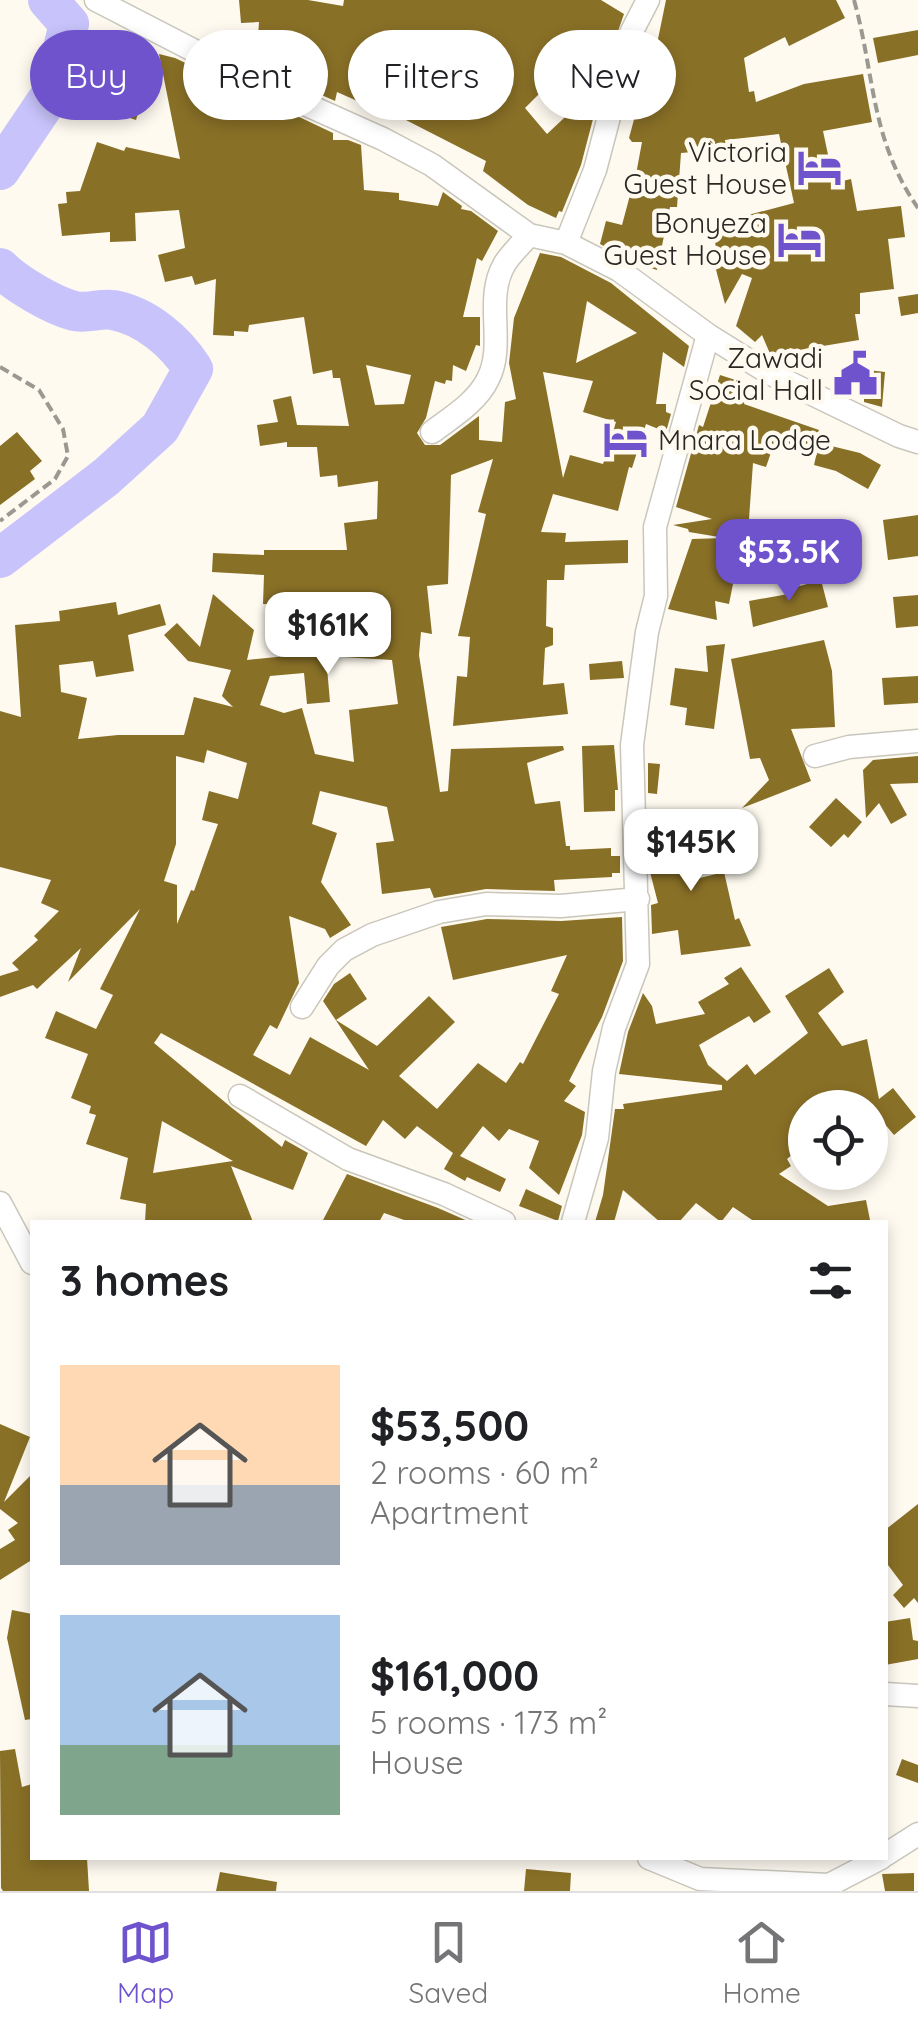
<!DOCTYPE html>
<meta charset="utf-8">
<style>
:root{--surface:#fff;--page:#f6f6f6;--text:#202124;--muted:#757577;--line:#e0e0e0;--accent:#6e53cd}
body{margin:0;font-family:Quicksand,sans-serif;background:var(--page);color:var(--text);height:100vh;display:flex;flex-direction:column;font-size:38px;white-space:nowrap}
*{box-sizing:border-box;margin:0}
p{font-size:32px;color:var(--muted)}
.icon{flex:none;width:55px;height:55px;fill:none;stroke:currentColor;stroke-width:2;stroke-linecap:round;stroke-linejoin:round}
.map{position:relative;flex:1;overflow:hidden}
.drawer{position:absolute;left:30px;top:1220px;width:858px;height:640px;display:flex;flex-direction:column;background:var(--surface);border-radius:0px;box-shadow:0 5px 15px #0003}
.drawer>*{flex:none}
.banner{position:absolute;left:30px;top:30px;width:860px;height:90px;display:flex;gap:20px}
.buttons{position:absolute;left:788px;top:1090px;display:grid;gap:20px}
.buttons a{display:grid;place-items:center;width:100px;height:100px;border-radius:50%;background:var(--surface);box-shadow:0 5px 15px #0003;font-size:50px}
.price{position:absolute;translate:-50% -85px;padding:0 22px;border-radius:20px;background:#fff;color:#222;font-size:32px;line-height:65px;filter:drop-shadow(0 2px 5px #0008)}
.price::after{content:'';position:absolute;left:50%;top:60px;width:30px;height:22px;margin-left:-15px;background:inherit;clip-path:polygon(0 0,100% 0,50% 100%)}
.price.active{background:var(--accent);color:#fff}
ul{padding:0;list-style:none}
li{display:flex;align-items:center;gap:30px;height:250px;padding:0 30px}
li span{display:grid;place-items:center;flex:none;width:280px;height:200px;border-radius:0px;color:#555}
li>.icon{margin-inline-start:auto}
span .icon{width:120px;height:120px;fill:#fffc;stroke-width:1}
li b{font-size:42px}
h2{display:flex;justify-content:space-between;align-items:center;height:120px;padding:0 30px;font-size:42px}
.pill{padding:0 35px;border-radius:45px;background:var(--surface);box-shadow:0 5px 15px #0003;font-size:35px;line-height:90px}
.pill.active{background:var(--accent);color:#fff}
.tab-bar{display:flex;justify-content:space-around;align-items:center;height:140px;border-top:2px solid var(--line);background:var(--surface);font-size:28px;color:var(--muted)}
.tab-bar a{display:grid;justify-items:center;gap:5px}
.tab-bar .active{color:var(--accent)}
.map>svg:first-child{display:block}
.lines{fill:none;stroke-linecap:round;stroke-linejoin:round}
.river{stroke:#c8c3fa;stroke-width:40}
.building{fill:#897027;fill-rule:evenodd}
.minor-casing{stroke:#c9c6bc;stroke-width:25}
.path{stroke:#9b9891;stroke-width:4;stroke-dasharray:10 5;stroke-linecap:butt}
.minor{stroke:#fff;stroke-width:22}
.labels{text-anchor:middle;stroke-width:9;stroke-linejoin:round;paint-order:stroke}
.poi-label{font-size:28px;fill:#282723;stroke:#fefaf0;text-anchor:end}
</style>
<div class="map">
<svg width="918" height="1891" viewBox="0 0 918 1891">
<rect width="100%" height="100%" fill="#fefaf0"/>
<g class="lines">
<path class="river" d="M0 170 52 93 69 24 48 0
M0 268C16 284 52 305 74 311 86 314 100 308 113 310 146 316 176 342 193 369L160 428 106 477 0 558"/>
</g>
<path class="building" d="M239 0H308L343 6 344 0H601L624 14 610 54 600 72 605 73 581 165 562 212 559 211 556 218 528 205 483 171 486 161 402 118 400 120 337 92 335 101 275 74 288 46 275 45V42L258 36 259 22 241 23ZM552 81 579 104 547 134 525 108Z
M666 0H836L845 18 789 46 785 37 744 58 749 92 754 91 756 102 804 84 863 74 872 122 823 131 834 183 851 179 857 211 901 206 905 237 888 239 894 289 860 293V314H855L859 340 793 351 791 348 771 356 762 335 755 342 736 326 752 278 742 274 725 304 714 262H718L714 235 736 231 733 219 794 203 779 134 725 140 726 149 681 153 677 207H670L657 270 635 263 600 244 606 221 622 225 637 169 642 142H632L629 138 639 101 629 98 634 79 650 78Z
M918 30V55L878 63 873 38Z
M123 33 149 44V52L156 53 136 120 108 111 121 68Z
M159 54 175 58 333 133V140H348L361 145 364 190 399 193V200L438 206 443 192 462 206 461 209 471 211 498 231 482 261 477 258 463 317H480V346L476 345 466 371 453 365 452 381 446 380 445 384 435 381 426 418 417 433 425 445H440L479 416V440L502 442 505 402 516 399 509 363 514 318 540 253 561 257 611 283 689 346 684 367 663 352 656 404H666V412L671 414 666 432 646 424 632 468 629 467 618 511 553 494 541 532 566 533 565 542 628 540V563L565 565 564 580H547L546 626 553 628V645L545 648 543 685 564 683 568 714 453 726 457 676 467 677 470 637 458 636 486 514 478 512 493 459 451 475 448 584 427 586 432 634 421 632 419 655 440 792 448 791 451 749 563 746 564 750 527 763 535 804 560 801 566 846H570V850L611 848V856H620V873H612V877L554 880 555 891 486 889 434 898 430 888 382 894 376 843 394 841 387 807 320 791 312 824 337 833 321 882 351 925 330 938 325 929 289 916 299 983 277 1029 270 1025 253 1055 290 1075 310 1037 369 1070 323 1001 334 984 350 973 367 999 336 1020 377 1046 429 996 455 1022 399 1076 437 1109 478 1063 506 1083 520 1062 523 1064 559 994 551 991 567 955 453 980 441 927 487 919 561 921 622 917 623 961 602 1017 569 1081 576 1086 564 1101 585 1112 582 1135 559 1195 529 1168 539 1141 509 1129 499 1141 483 1126 460 1156 506 1179 500 1192 467 1177 465 1181 444 1169 453 1153 417 1126 405 1139 383 1120 366 1146 161 1033 154 1043 232 1108 282 1147 285 1140 308 1153 293 1190 231 1166 253 1222H145L146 1204 120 1199 128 1158 86 1144 96 1115 89 1113 91 1106 71 1098 88 1054 45 1038 56 1011 96 1029 113 995 100 989 140 909 68 982 81 948 37 989 33 985 0 997V976L19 970 12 963 38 940 34 936 59 911 41 903 51 880 0 867V711L21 717 15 625 60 621 59 611 116 602 118 615 160 604 166 625 128 635 134 671 96 677 93 661 59 665 61 692 87 698 78 739 118 735H184L194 697 233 707 222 696 231 670 188 661 164 635 177 623 200 647 213 594 254 630 247 660 297 655 287 654V645L348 638 350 607 263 604 264 575 212 572 213 553 264 555V550H347L344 523 377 519 378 481 338 487 337 475 320 477 317 447H287V442L260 446 257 425 278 422 273 400 291 396 297 425 349 426 340 378H333L332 370 313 374 304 317 249 325 248 332 234 331V336L213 335 216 279 195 285 192 276 165 282 158 255 185 248 179 210 135 213 136 241 110 242V232L62 236 58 204 67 203 66 192 80 191 97 142 124 151 126 147 180 159ZM587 301 637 333 576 363ZM366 365 411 375 404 404 375 405ZM543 372 593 381 583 412 616 422 603 464 570 455 563 478ZM326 656 392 660 398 704 349 710 354 762 315 754 302 708 284 713 260 705 270 676 304 673 307 704 330 702ZM207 750 247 763 238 799 209 791 202 820 218 824 194 891 191 890 177 924V885L164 881 176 844V756L204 763ZM162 1121 233 1161 153 1173Z
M918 294V313L901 316 898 297Z
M851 368 885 372 882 407 864 402V394L849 393Z
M720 375 751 385 744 404 819 430 811 453 775 441 766 467 753 463 748 533 735 532 724 577 734 579 729 604 715 601 717 620 668 609 692 539 725 538 689 532 688 529 673 525 712 519 676 507 699 425 703 427Z
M17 432 42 461 30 471 35 479 0 505V446Z
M819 443 860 453 881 465 868 489 836 471 814 465Z
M918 515V556L888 560 883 520Z
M821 580 828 607 753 627 749 601 794 593 793 588Z
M918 595V626L896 628 893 597Z
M824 640 832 671 835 727 791 729 811 781 742 808 769 780 760 758 750 759 731 659Z
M725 644 714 729 685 725 687 708 670 705 675 668 708 672 706 646Z
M622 661 624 678 590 680 589 664Z
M918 676V703L884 705 882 678Z
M614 745 618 790H615V811L584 812 582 746Z
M918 756V783L890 784 907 815 891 824 879 803 866 818 863 770 873 760Z
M648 763 660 764 657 794 648 793Z
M836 798 862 822 848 838 844 834 831 847 809 827Z
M693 815 696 879 724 872 735 920 739 918 751 946 681 955 678 930 652 934 651 905 658 903 650 872V855H655L654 835H663L662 816Z
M741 967 771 1012 754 1023 749 1016 699 1045 708 1065 727 1081 747 1064 755 1075 808 1033 785 996 829 968 844 992 818 1013 842 1046 867 1039 879 1099 893 1088 916 1117 894 1135 883 1122 870 1132V1108H805V1144L787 1159 791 1166 779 1174 828 1206 866 1200 870 1220 755 1222 733 1207 721 1222 696 1203 679 1222H660L623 1190 614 1222H595L603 1195 615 1109H624L623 1104 722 1090V1085L619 1074 628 1032 643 993 652 1006 656 1024 705 1014 698 1002 729 984 724 978Z
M347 1174 438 1208 470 1222H410L384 1213 379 1222H322Z
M526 1189 562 1206 558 1221 519 1206Z
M0 1424 30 1437 4 1502 32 1474V1565L30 1561 0 1580V1549L15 1540 8 1530 18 1523 0 1509Z
M918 1504V1603L914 1598 904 1608 893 1595 903 1585 885 1561V1530Z
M12 1610 32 1614V1719L25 1720 7 1638Z
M910 1618 913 1640 918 1641V1659L885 1665V1622Z
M15 1749 22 1787 32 1784V1858H87L89 1891H3L1 1888 0 1751Z
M902 1759 918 1765V1783L896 1775Z
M526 1869 571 1873 570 1891H524Z
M220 1872 277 1882 276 1891H216Z
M914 1873V1891H885L882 1874Z"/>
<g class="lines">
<defs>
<path id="minor" d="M96 0 249 79 383 139 432 165 529 235 566 243 619 270 708 335 769 373 899 436 918 442
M566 243 595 170 631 33 648 0
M432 432C452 417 477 402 488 379 506 344 484 300 504 265 510 254 521 245 529 235
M815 756 849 747 918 741
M302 1007 328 966 344 950 372 935 439 912 486 904 561 906 638 899
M240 1096 348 1159 444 1194 504 1222
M0 1203 32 1263
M573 1222 597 1138 604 1071 614 1028 638 964 632 745 647 632 656 596 655 527 708 335
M885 1694 918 1696
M885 1855 918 1834
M649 1858 700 1879 829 1885
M826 1891 829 1885 881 1858"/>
</defs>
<use href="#minor" class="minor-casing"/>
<path class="path" d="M854 0C875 75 870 139 918 208
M0 367 39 390 63 429 68 456 55 479 0 521"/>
<use href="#minor" class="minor"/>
</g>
<defs>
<symbol id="hotel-bare" viewBox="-9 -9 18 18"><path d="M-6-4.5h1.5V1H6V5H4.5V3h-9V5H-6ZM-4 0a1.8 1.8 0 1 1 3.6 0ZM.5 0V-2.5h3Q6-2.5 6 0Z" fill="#6e53cd" stroke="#fefaf0" stroke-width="2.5" paint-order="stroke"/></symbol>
<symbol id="civic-bare" viewBox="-9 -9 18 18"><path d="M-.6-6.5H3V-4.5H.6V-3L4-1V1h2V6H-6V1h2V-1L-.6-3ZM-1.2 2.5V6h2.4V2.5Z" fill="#6e53cd" stroke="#fefaf0" stroke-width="2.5" paint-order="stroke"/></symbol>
</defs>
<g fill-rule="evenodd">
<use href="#hotel-bare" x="788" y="136" width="63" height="63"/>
<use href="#hotel-bare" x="768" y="208" width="63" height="63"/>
<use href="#civic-bare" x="824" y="342" width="63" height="63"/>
<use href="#hotel-bare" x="594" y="408" width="63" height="63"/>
</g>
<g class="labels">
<g class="poi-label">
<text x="787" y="162">Victoria<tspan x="787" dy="32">Guest House</tspan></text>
<text x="767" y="233">Bonyeza<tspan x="767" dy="32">Guest House</tspan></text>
<text x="823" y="368">Zawadi<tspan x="823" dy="32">Social Hall</tspan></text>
<text x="658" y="450" text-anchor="start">Mnara Lodge</text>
</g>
</g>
</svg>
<div class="buttons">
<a><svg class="icon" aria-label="locate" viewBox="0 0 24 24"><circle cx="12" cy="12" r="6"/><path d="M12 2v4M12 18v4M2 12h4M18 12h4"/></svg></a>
</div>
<b class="price active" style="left:789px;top:604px">$53.5K</b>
<b class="price" style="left:328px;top:677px">$161K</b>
<b class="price" style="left:691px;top:894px">$145K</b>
<div class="banner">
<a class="pill active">Buy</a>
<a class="pill">Rent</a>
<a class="pill">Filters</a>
<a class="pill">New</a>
</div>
<section class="drawer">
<h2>3 homes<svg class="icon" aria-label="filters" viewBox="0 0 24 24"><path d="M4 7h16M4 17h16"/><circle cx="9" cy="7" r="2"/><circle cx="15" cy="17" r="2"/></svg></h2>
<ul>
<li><span style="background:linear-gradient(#ffd9b3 60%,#9aa5b1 0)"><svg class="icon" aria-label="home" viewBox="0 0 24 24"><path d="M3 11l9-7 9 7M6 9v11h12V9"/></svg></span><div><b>$53,500</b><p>2 rooms · 60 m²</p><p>Apartment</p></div></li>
<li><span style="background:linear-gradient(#a9c7e8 65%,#7fa58c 0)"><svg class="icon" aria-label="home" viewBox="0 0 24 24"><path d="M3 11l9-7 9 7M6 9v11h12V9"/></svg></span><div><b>$161,000</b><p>5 rooms · 173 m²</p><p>House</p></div></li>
</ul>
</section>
</div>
<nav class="tab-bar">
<a class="active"><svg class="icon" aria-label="map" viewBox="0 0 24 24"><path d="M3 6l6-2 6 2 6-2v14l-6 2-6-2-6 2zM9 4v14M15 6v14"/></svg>Map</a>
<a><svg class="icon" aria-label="saved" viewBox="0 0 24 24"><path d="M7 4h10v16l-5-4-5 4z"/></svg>Saved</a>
<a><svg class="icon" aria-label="home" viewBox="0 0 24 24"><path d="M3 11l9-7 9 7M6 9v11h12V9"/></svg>Home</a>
</nav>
